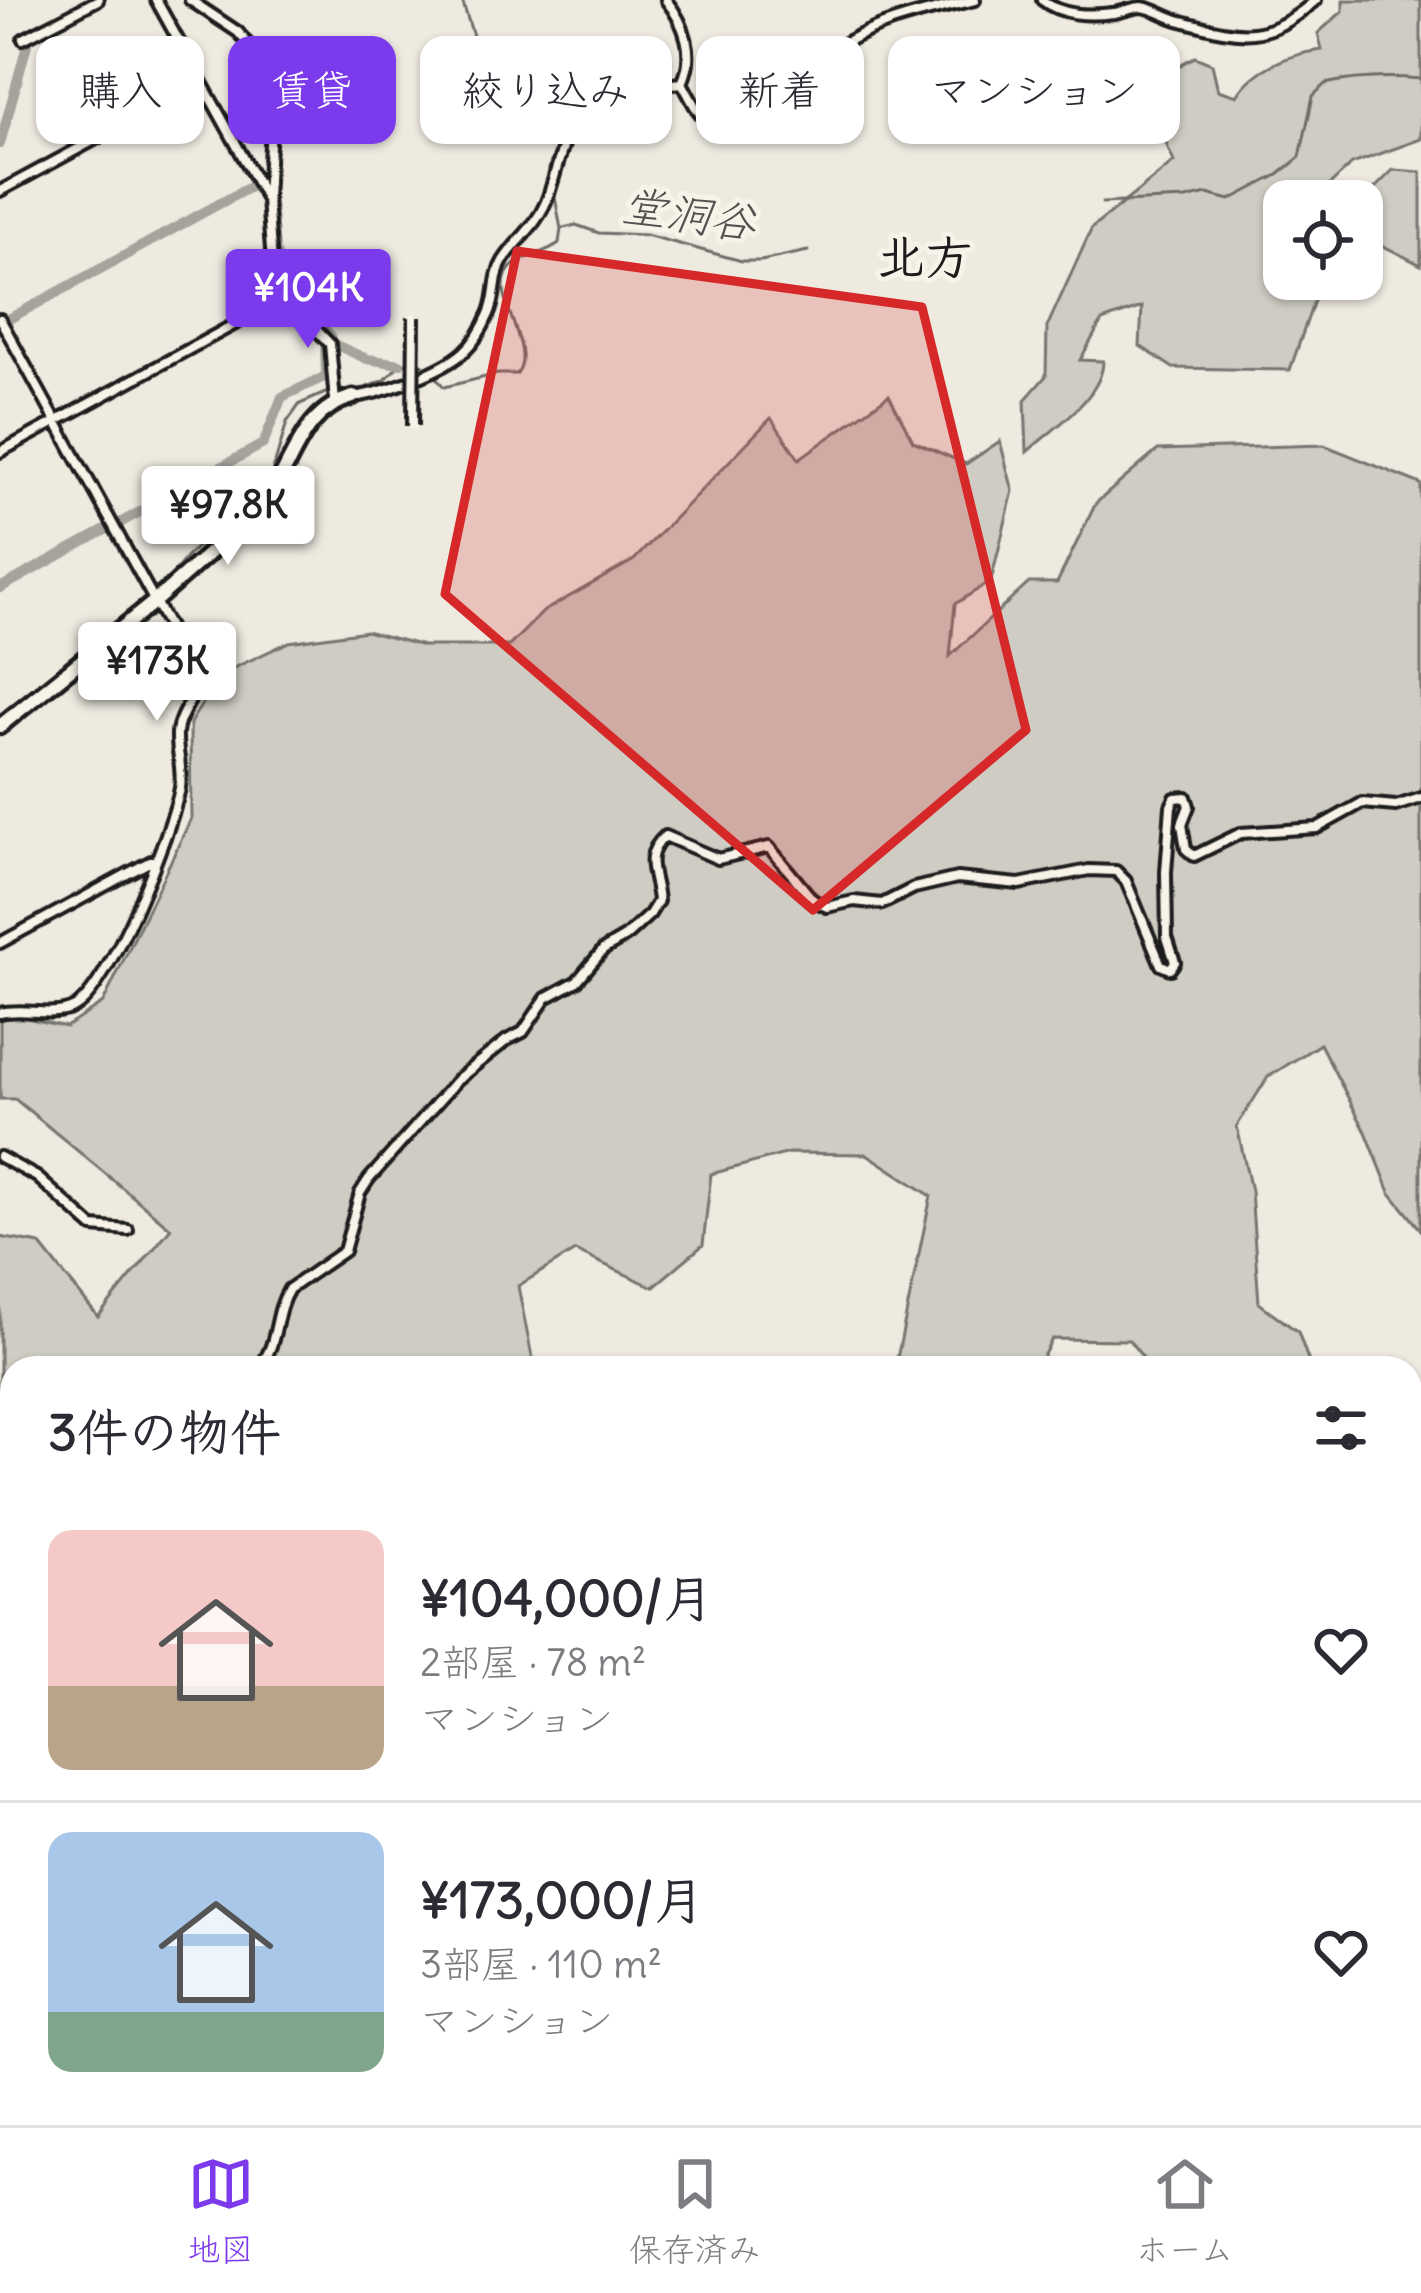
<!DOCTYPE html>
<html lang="ja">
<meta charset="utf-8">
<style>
:root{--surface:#fff;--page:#f2f2f3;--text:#2b2b33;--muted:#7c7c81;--line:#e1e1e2;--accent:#7c3aed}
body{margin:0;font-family:Delius,"Klee One",sans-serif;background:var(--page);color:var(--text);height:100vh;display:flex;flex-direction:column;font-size:45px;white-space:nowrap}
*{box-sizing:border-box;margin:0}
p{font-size:39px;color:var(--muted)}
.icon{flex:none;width:66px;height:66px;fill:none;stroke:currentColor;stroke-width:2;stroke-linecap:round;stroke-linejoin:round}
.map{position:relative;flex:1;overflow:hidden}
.panel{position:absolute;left:0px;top:1356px;width:1422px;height:771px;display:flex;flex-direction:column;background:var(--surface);border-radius:36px 36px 0 0;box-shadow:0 3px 9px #0004}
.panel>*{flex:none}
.hud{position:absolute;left:36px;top:36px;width:1350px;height:108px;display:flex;gap:24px}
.fabs{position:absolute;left:1263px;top:180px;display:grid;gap:24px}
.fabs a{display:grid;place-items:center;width:120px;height:120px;border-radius:24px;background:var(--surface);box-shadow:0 3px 9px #0004;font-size:60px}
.price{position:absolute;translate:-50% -102px;padding:0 27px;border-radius:12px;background:#fff;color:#222;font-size:39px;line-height:78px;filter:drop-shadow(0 3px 6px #0008)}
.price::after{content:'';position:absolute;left:50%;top:72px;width:36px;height:27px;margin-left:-18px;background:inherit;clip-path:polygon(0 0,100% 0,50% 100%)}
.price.current{background:var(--accent);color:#fff}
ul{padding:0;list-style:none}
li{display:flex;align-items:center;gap:36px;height:300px;padding:0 48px}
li+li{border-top:3px solid var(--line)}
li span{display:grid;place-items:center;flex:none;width:336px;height:240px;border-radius:24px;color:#555}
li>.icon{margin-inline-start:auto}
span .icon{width:144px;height:144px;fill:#fffc;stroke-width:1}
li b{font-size:51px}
h2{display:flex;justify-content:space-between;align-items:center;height:144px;padding:0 48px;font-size:51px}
.tag{padding:0 42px;border-radius:24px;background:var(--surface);box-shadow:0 3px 9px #0004;font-size:42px;line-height:108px}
.tag.current{background:var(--accent);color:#fff}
.dock{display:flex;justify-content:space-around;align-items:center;height:168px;border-top:3px solid var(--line);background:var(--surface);font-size:33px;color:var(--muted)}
.dock a{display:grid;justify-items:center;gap:6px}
.dock .current{color:var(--accent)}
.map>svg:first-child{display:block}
.green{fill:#cfccc3;stroke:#767470;stroke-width:3}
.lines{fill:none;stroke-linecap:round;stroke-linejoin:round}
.stream{stroke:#6f6d69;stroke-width:3}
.canal{stroke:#a6a39d;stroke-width:10}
.street-casing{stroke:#1c1c1c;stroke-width:16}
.secondary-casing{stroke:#1c1c1c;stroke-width:21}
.highway-casing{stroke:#1c1c1c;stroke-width:24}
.street{stroke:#f7f3e8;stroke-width:8}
.secondary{stroke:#f7f3e8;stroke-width:12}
.highway{stroke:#f7f3e8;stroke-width:15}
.street-bridge-casing{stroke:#1c1c1c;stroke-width:16;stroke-linecap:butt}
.street-bridge{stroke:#f7f3e8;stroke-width:8}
.marked{fill:#d62828;fill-opacity:0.2;stroke:#d62828;stroke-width:9;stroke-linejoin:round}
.labels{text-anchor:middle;stroke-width:10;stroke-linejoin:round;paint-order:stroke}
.water-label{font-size:45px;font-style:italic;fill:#535250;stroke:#f7f3e8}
.quarter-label{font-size:48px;font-weight:bold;fill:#1c1c1c;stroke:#f7f3e8}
</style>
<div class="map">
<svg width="1421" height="2125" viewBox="0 0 1421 2125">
<rect width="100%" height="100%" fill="#eeeae0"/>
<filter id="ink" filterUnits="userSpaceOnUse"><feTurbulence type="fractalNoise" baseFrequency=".00833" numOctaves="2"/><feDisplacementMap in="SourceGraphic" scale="24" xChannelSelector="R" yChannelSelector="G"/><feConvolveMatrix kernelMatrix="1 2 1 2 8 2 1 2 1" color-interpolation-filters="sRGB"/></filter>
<g filter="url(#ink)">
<path class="green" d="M1343 0H1421V139L1352 164 1313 201H1284V279H1316L1319 286 1290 370 1173 368 1140 346 1142 307 1102 321 1080 360 1103 361C1103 397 1052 429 1027 452L1025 400 1046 376 1047 327 1092 228 1174 162 1165 141 1175 119C1155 90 1165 70 1195 57L1212 64 1218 90 1237 96C1254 68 1290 54 1322 50L1318 33 1343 11Z
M1393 170 1421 172V265L1362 235V201Z
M889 395 913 441 966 464 1000 441 1013 491 991 581 955 604 950 656 1029 583H1057L1096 503 1158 450 1324 445 1421 484V1230L1390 1192 1366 1132 1320 1044 1268 1077 1237 1126 1251 1191 1259 1303 1298 1332 1311 1368H1151L1129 1340 1052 1339 1037 1368H895L931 1196 867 1154 789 1153 711 1174 703 1245 653 1287 575 1251 518 1286 532 1357 550 1368H12V1614L0 1613V1237L40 1244 98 1317 171 1228 15 1099H0V1012L66 1027 103 1003 191 819 190 723 221 674 289 642 366 631 423 646H509L544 611 634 560 771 418 799 459Z"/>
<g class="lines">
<path class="stream" d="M462 0 473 36 501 49 533 51 556 68C547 101 565 113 560 136 557 155 544 163 551 183
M1102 203 1186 199 1207 194 1230 200 1278 175 1300 157 1313 96 1325 84C1357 77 1387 76 1421 79
M563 228 576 225 599 233 646 235 742 261H761L808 251
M419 362 428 368 444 387 498 374H517C539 346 481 288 515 264 528 255 546 253 559 243L561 229 554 192
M0 715 167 580 191 552 261 493 273 470 287 422 300 404 330 391 365 388 385 380 400 364 409 363
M0 1760 12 1765
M925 2115 926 2125"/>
<path class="canal" d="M0 144 27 45
M270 191 275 249 286 288 331 336
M7 320 250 187
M336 345 367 359 400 364
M118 524 263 444 282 397 326 376 325 346
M0 588 109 528"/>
<defs>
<path id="street" d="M156 0 267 200 272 262 278 281 285 297 330 344 335 402
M190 0 238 32 248 44 272 109 267 198
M666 0C685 24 696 54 682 83
M1042 0C1062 16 1089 16 1114 13 1122 12 1134 7 1142 7 1153 8 1167 17 1178 20 1242 37 1263 45 1316 0
M23 39 98 0
M682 83C690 96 700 122 715 126 761 138 798 77 828 54 870 23 925 12 975 0
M0 191 200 83
M0 319 199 682C194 698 178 716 177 733 176 751 183 769 180 788 172 829 109 992 73 1008 51 1018 24 1007 0 1013
M353 397C381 394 443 371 464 352 474 343 483 328 489 314 497 298 493 277 503 261 516 240 536 227 546 202 558 172 561 133 585 109 610 85 649 87 682 83
M0 452 285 297
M0 943 151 861
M0 1157 37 1177 93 1227 128 1230
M259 1368C280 1341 273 1315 289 1289L344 1251 360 1193 369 1179 458 1079 507 1040 523 1032 546 998 577 981 603 950 625 937 650 914 658 901C656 875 641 857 665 836L718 859 769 847 813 900 827 907 854 901 882 904 914 888 957 878 1019 884 1089 870 1116 871 1126 881 1161 965 1170 969 1175 962 1167 937 1166 872 1171 806 1175 798 1186 797 1189 806 1182 824 1186 849 1194 856 1241 833 1317 828 1362 803 1396 806 1421 798
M0 1425 12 1418
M1410 1439 1421 1436
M1410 1703H1421
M1410 1894H1421
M0 2007 3 1964
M0 2099H12
M897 2115V2125
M1004 2115V2125
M1169 2115 1170 2125
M115 2125V2115
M488 2125V2115
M587 2125 588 2115
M800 2125V2115
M1399 2125V2115"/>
<path id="secondary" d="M0 726 154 602 256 512C294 475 295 412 353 397"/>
<path id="highway" d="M0 1961 12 1965
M1410 2062 1421 2066"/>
</defs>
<use href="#street" class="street-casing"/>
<use href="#secondary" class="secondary-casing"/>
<use href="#highway" class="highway-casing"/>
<use href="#street" class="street"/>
<use href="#secondary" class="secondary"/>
<use href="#highway" class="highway"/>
<defs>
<path id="street-bridge" d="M413 426 414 317"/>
</defs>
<use href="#street-bridge" class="street-bridge-casing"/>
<use href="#street-bridge" class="street-bridge"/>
</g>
</g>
<path class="marked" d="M517 251 922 307 1026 730 813 910 445 594Z"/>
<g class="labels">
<g class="water-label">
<text transform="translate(689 214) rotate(8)" y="16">堂洞谷</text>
</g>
<g class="quarter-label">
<text x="925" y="274">北方</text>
</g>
</g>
</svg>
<div class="fabs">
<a><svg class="icon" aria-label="locate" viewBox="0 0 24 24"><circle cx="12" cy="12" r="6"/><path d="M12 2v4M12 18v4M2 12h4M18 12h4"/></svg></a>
</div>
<b class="price current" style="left:308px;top:351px">¥104K</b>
<b class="price" style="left:228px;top:568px">¥97.8K</b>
<b class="price" style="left:157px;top:724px">¥173K</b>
<div class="hud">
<a class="tag">購入</a>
<a class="tag current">賃貸</a>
<a class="tag">絞り込み</a>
<a class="tag">新着</a>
<a class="tag">マンション</a>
</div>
<section class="panel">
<h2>3件の物件<svg class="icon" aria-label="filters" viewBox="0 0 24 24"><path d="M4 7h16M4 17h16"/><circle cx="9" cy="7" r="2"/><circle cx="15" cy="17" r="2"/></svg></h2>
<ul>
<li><span style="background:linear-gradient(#f6c9c9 65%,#b9a48a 0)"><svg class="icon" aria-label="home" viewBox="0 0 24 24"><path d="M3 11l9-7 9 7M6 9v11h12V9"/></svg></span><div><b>¥104,000/月</b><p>2部屋 · 78 m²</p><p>マンション</p></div><svg class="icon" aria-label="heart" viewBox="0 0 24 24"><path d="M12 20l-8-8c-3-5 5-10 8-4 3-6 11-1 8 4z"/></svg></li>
<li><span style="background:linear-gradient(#a9c7e8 75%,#7fa58c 0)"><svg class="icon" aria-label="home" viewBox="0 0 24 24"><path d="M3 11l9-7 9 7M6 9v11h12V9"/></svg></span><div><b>¥173,000/月</b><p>3部屋 · 110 m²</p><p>マンション</p></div><svg class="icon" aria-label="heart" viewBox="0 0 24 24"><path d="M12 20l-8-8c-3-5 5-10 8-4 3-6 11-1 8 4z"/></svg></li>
</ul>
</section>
</div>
<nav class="dock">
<a class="current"><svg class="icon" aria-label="map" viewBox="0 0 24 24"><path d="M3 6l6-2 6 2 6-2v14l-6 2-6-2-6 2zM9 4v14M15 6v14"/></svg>地図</a>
<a><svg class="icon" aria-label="saved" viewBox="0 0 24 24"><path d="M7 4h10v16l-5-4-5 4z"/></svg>保存済み</a>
<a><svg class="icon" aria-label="home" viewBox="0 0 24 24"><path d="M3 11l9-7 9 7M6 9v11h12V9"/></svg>ホーム</a>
</nav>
